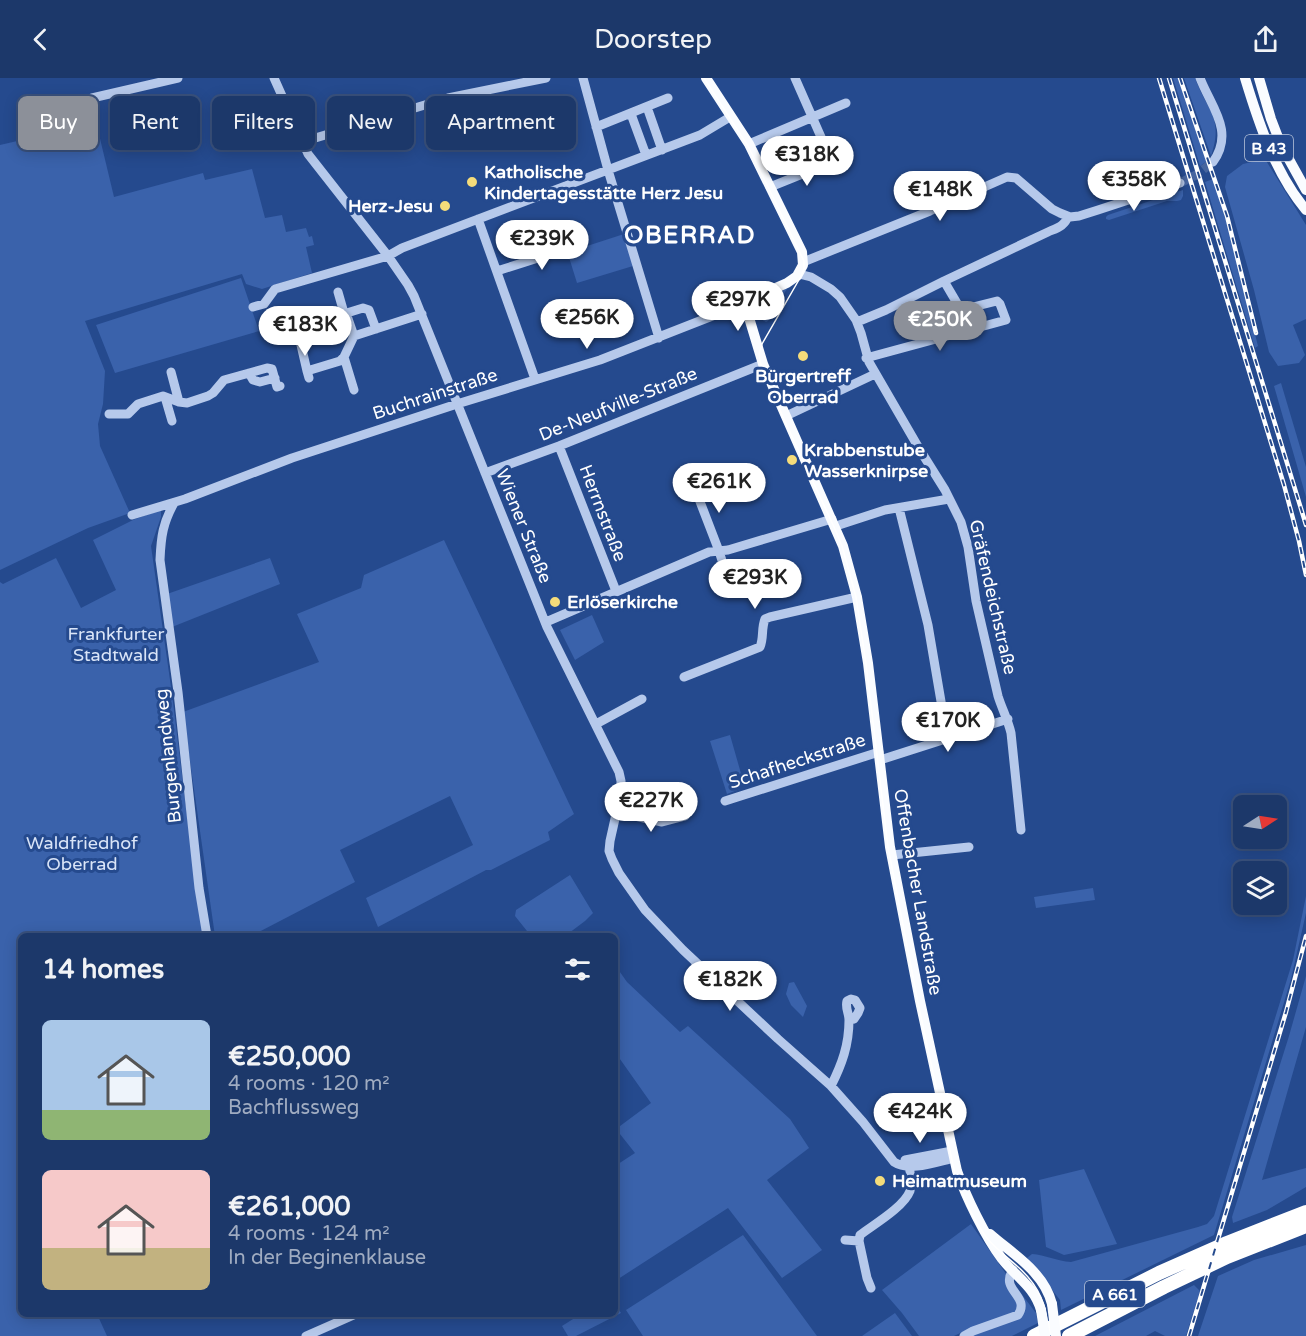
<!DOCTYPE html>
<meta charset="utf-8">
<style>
:root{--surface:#1c386a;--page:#253f70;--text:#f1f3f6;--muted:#a0acc1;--line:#3a527e;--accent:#8c9099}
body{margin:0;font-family:"Varela Round",sans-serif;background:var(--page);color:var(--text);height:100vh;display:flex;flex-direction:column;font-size:22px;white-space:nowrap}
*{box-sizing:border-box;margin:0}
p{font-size:20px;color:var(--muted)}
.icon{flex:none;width:33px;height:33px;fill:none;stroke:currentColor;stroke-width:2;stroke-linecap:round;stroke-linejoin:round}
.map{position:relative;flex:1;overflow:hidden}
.details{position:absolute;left:18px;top:855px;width:600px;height:384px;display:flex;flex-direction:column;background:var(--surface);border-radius:9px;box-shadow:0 3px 15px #0003,0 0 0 2px var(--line)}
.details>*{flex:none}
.guide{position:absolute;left:18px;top:18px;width:600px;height:54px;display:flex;gap:12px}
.needle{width:39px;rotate:78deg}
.fabs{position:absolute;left:1233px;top:717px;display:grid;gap:12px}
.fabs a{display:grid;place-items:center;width:54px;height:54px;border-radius:9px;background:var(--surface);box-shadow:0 3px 15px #0003,0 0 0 2px var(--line);font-size:30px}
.price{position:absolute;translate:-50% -51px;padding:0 14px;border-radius:21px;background:#fff;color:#222;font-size:20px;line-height:39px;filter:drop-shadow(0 2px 3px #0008)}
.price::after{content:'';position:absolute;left:50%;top:36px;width:18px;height:14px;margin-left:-9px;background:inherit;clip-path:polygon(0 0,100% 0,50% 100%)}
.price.active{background:var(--accent);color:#fff}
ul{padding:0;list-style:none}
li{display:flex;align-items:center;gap:18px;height:150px;padding:0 24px}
li span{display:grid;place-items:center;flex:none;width:168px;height:120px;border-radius:9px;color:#555}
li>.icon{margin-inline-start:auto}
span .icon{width:72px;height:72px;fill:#fffc;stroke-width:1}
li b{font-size:26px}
h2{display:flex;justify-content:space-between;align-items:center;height:72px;padding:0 24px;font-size:26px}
.pill{padding:0 21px;border-radius:9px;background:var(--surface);box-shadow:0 3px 15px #0003,0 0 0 2px var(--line);font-size:21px;line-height:54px}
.pill.active{background:var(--accent);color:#fff}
header{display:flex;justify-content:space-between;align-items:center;height:78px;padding:0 24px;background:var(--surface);font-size:27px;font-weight:600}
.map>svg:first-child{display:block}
.green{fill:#3a62ab}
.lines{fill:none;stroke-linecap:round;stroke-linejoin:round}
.minor-tunnel{stroke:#46659f;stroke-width:9;stroke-dasharray:9 4.5;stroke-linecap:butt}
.minor{stroke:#b6c9eb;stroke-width:9}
.major{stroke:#fafcff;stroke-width:10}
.highway{stroke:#fff;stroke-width:14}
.tram{stroke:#fff;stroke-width:1.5}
.rail-casing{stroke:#fff;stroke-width:4.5}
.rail{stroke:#254a8e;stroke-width:2;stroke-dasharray:7;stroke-linecap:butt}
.major-bridge{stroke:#fafcff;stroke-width:10}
.poi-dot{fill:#f5dc7a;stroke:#254a8e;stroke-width:2}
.labels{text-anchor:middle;stroke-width:6;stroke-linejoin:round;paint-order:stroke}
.shield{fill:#254a8e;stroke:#bec9dd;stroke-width:1.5}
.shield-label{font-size:16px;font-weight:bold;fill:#fff}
.poi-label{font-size:18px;font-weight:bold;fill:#fff;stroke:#254a8e;text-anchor:start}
.street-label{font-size:18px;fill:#fff;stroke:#254a8e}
.park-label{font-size:18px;fill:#dae5f8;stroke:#254a8e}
.district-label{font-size:24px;font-weight:bold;letter-spacing:1.5px;fill:#fff;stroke:#254a8e}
</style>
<header><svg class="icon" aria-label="back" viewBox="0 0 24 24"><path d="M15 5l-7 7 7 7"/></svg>Doorstep<svg class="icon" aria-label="share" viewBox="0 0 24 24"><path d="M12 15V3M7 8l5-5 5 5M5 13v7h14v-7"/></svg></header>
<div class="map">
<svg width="1306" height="1258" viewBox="0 0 1306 1258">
<rect width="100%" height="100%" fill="#254a8e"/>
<path class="green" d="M1173 0H1178L1207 83 1200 88Z
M1184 0H1195C1207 33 1224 39 1211 78Z
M91 23 114 119 203 95 205 102 252 91 265 140 282 137 286 154 306 150 309 159 312 158 314 167 306 169 312 195 262 211 246 206 242 196 85 243 105 293 103 326 98 346 100 368 130 435 88 450 0 492V67L30 60 25 38Z
M1265 81 1306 147V241L1293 247 1305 277 1299 285 1278 288 1269 274 1254 212 1225 109 1227 98 1243 86Z
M1213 101 1227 145 1258 268 1255 270 1205 104Z
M1183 112V118L1181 122 1177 123H1167L1109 142 1106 141V139L1108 137Z
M624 156 633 188 577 205 568 176 584 169Z
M241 200 259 253 115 295 96 247Z
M788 209 768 243 766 244 754 237C752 230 754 227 759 223Z
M1281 305 1306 389V419L1274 308Z
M161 432V439L151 468 172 616 197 818 204 858H21V1236H97L107 1258H0V504L3 506 56 480 81 530 116 512 93 462 135 441Z
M444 462 574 736 548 754 550 762 491 792H486L378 849 366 820 473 767 450 718 340 772 355 804 251 858H215L183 634 319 584 297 536 361 510 364 497Z
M270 480 280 506 172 549 167 516Z
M592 537 604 564 575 582 560 552Z
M730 657 742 699 740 711 727 716 710 663Z
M570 797 593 835 585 843 565 858H531L515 838 516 832Z
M1093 810 1095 822 1036 830 1034 819Z
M1306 818V835L1291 901 1214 1157 1061 1232 1060 1222 1027 1180 1032 1176C1045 1177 1057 1183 1071 1184L1198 1149 1207 1146 1214 1138 1293 882Z
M615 887 627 904 680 954 688 948 790 1041 809 1070 767 1102 822 1172 782 1200 728 1130 615 1203V1088L635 1075 616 1051 651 1025 615 974Z
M1306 898V949L1262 1102 1306 1090V1109L1267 1132 1233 1145 1232 1139 1289 958Z
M794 904 807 928 803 939 791 927 786 916 789 905Z
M1084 1091 1117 1166 1064 1177 1046 1169 1039 1102Z
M971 1146 1004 1193 1036 1235 1038 1245 1012 1258H973V1249L954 1258H919L902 1235 882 1212Z
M743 1157 817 1258H643L626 1232Z
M1306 1167V1258H1198L1218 1198 1254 1182Z
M1194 1207 1200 1213 1186 1258H1165L1155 1253 1146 1258H1095Z
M615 1225 621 1235 576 1258H568L562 1248 581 1236H615Z
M895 1235 912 1258H862Z"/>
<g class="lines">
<path class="minor-tunnel" d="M1180 105 1196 97 1213 84"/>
<path class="minor" d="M274 0 308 76 388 178 408 207 414 218 547 549 619 694 621 703V714L610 763 609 773 612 781 619 795 645 832 683 872 778 961 831 1008 863 1044 894 1084C909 1094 936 1084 954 1080
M583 0 608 92 659 260
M1200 0C1211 29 1235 53 1213 84
M92 20 178 0
M647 29 662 72
M631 36 646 77
M596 49 668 20
M302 64 448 20 546 0
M749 66 846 25
M770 109 832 84 795 0
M478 141 535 301
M803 184 930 133 1007 99 1016 100 1052 131 1060 135 1070 139 1079 138 1098 132 1180 105
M497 193 566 171H571L578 169
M799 196 811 199 831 211 840 219 856 242 861 255 869 284 920 372 945 412 961 444 968 469 976 523 998 618C1002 631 1008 642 1011 655L1021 752
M338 214 344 235
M253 229 264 226 275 211 388 178 402 170 700 57 730 39
M346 235 354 258 344 279 354 312
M857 244 886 232 944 203 1048 154C1057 150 1065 148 1068 138
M354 258 422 236
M866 280 1006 242 1000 226 997 223 961 232 944 203
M307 293 301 267 308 247 363 230 369 232 376 251
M171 294 179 324
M249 295 253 302 260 304 275 300
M309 300 307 293 340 283 344 279
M165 319 172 343
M109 336H128L138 326 163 318 179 324 187 325 208 318 213 315 224 302 267 290 272 291 277 309 280 308
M786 338 875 296
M559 368 616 513
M485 395 559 368 763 286
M694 408 719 473 729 505
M174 425C163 445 161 458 160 482L178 614 199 810 207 858
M899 430 928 547 944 641 950 660
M132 437 185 421 292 380 457 326 600 282 743 226 747 227
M836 448 885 432 949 421
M546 544 709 474 728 472 832 441
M684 599 760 569C764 560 761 551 765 541L770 539 857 519
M596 646 642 621
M880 682 1008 641
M725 723 879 674
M617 734 662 744 685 738
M892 777 969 769
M831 1008C842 986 849 967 849 942 849 935 845 930 847 923L851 921 855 922 860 930 858 935 854 941 849 942
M905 1082 952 1073
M845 1162 859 1163
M871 1210 867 1200 859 1163 860 1157C873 1147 904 1129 910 1113 912 1105 910 1094 909 1085
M306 1258 356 1236
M964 1258 973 1253 1018 1237C1031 1218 999 1212 1013 1192"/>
<path class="major" d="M706 0 749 66 802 174 803 187 797 198 787 205 755 219 747 227V233L763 286 843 468 857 519 868 585 890 769 920 923 957 1093C966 1119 985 1158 1002 1181 1016 1199 1034 1208 1041 1232
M1245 0C1259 46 1275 95 1306 132
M1259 0 1271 41 1281 67 1306 112
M990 1156C1014 1177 1044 1194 1052 1226"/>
<path class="highway" d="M1034 1258 1159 1195 1227 1165 1306 1134
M1069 1258 1164 1209 1227 1179 1306 1148"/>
<path class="tram" d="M704 0 748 68 804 183V191L800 200 762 266 759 276 760 284 783 339 834 449 842 468 856 519 866 586 888 769 918 925 955 1096C962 1117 973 1141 986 1159 995 1170 1007 1179 1017 1188 1040 1208 1047 1228 1049 1258"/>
<defs>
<path id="rail" d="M1159 0 1284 407 1299 463 1306 497
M1169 0 1306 447
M1180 0 1227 138 1256 255
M1189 1258 1286 934 1306 858"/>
</defs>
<use href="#rail" class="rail-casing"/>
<use href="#rail" class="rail"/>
<path class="major-bridge" d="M1052 1226 1056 1258
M1041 1232 1045 1258"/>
</g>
<g class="poi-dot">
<circle cx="472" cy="104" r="6"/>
<circle cx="445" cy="128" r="6"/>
<circle cx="803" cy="278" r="6"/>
<circle cx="792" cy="382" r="6"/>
<circle cx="555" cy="524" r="6"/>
<circle cx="880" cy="1103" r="6"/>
</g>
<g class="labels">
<g class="shield">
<rect x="1245" y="57" width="48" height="26" rx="4.5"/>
<rect x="1085" y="1203" width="60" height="26" rx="4.5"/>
</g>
<g class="shield-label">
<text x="1269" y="76">B 43</text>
<text x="1115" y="1222">A 661</text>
</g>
<g class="poi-label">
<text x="484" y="100">Katholische<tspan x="484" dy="21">Kindertagesstätte Herz Jesu</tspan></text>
<text x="433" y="134" text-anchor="end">Herz-Jesu</text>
<text x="803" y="304" text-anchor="middle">Bürgertreff<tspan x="803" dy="21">Oberrad</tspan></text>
<text x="804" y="378">Krabbenstube<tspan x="804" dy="21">Wasserknirpse</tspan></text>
<text x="567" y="530">Erlöserkirche</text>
<text x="892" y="1109">Heimatmuseum</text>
</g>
<g class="street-label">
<text transform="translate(435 316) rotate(-18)" y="6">Buchrainstraße</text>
<text transform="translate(618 326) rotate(-22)" y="6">De-Neufville-Straße</text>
<text transform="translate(603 435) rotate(69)" y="6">Herrnstraße</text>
<text transform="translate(524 448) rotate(68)" y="6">Wiener Straße</text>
<text transform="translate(993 519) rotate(77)" y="6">Gräfendeichstraße</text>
<text transform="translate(168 678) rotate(-96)" y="6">Burgenlandweg</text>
<text transform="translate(797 683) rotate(-18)" y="6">Schafheckstraße</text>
<text transform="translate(918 814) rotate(80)" y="6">Offenbacher Landstraße</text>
</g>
<g class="park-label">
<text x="116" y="562">Frankfurter<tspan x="116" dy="21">Stadtwald</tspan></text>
<text x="82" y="771">Waldfriedhof<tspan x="82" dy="21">Oberrad</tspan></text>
</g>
<g class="district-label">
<text x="690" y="165">OBERRAD</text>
</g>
</g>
</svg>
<div class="fabs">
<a><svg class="needle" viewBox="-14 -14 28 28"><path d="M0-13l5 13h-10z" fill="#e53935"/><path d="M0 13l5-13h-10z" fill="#a0acc1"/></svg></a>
<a><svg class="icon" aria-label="layers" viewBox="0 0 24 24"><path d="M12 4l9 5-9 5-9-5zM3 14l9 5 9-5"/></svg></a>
</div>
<b class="price" style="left:807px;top:109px">€318K</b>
<b class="price" style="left:1134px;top:134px">€358K</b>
<b class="price" style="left:940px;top:144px">€148K</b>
<b class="price" style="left:542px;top:193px">€239K</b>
<b class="price" style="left:738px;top:254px">€297K</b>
<b class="price" style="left:587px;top:272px">€256K</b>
<b class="price active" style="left:940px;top:274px">€250K</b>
<b class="price" style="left:305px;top:279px">€183K</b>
<b class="price" style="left:719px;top:436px">€261K</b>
<b class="price" style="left:755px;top:532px">€293K</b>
<b class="price" style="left:948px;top:675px">€170K</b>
<b class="price" style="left:651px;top:755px">€227K</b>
<b class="price" style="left:730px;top:934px">€182K</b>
<b class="price" style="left:920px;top:1066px">€424K</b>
<div class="guide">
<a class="pill active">Buy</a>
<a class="pill">Rent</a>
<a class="pill">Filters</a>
<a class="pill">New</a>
<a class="pill">Apartment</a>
</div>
<section class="details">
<h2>14 homes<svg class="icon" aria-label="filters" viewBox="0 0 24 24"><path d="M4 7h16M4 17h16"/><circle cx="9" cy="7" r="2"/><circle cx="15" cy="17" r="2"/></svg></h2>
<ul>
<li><span style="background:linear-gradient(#a9c7e8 75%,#8fb573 0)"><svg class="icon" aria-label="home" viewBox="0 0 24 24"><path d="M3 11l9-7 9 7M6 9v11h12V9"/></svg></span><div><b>€250,000</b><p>4 rooms · 120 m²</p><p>Bachflussweg</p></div></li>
<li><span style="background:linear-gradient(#f6c9c9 65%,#c2b280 0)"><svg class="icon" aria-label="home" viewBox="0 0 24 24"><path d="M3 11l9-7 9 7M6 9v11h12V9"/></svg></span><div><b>€261,000</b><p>4 rooms · 124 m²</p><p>In der Beginenklause</p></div></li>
</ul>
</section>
</div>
